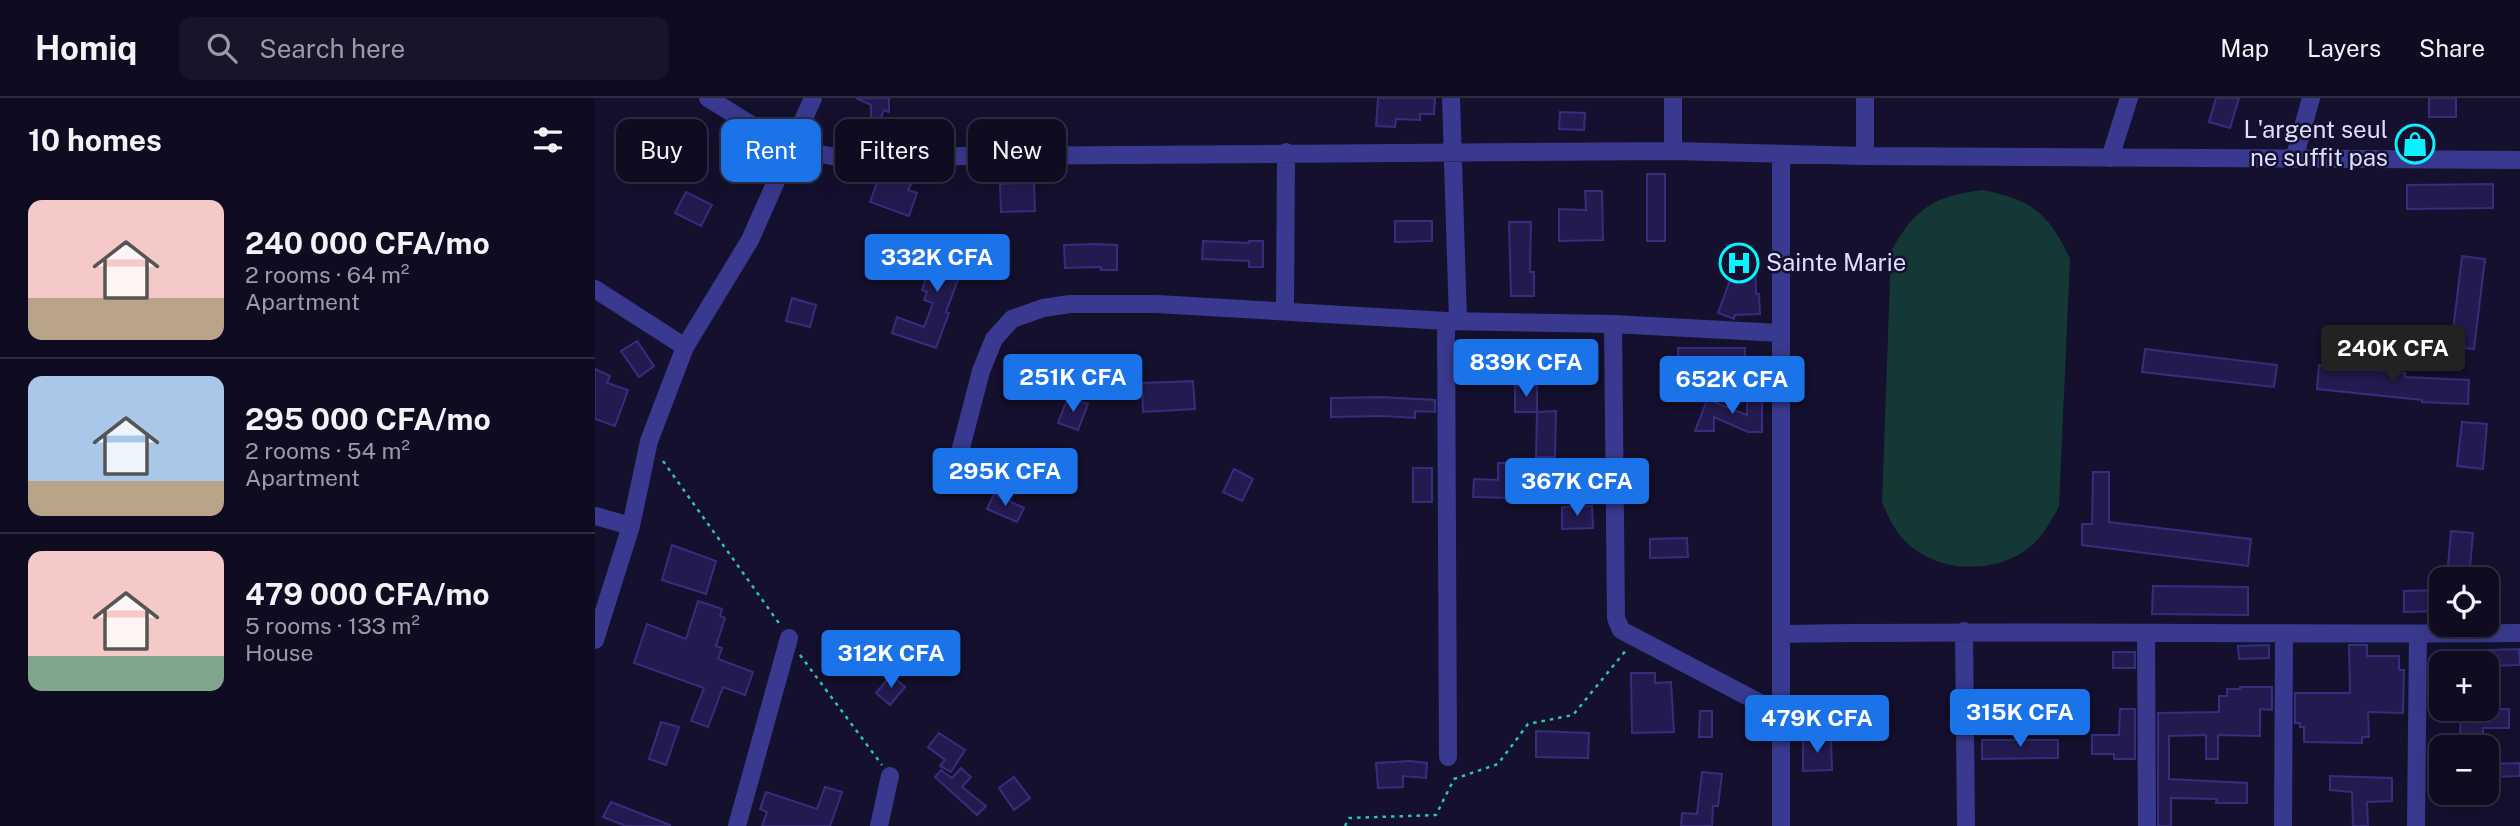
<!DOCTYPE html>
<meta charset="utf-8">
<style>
:root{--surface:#0f0c22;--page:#18152a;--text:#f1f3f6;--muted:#9b9ba5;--line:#2f2c40;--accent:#1a73e8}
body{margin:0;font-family:"Public Sans",sans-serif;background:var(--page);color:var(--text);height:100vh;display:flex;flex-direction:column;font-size:26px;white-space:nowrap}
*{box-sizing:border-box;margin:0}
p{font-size:23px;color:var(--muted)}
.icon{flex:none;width:38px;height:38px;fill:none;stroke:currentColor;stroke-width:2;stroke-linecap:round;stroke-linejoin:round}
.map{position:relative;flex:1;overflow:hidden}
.side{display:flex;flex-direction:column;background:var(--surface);width:595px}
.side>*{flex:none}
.guide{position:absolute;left:21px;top:21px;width:665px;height:63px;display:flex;gap:14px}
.buttons{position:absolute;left:1834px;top:469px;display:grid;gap:14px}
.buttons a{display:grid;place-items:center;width:70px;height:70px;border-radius:14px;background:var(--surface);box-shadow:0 7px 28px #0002,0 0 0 2px var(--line);font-size:35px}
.price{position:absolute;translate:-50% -60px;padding:0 16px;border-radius:7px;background:var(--accent);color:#fff;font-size:23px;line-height:46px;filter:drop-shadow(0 2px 4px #0008)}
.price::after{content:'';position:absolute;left:50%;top:42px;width:21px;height:16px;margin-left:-10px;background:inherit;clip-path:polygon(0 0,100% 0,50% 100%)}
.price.on{background:#222;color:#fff}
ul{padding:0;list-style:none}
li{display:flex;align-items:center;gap:21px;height:175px;padding:0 28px}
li+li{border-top:2px solid var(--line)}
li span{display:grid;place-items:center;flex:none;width:196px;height:140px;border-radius:14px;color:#555}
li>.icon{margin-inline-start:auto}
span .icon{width:84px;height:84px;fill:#fffc;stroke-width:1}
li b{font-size:30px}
h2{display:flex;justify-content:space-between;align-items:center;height:84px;padding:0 28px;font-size:30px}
.pill{padding:0 24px;border-radius:14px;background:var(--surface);box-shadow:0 7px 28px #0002,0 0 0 2px var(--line);font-size:24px;line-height:63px}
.pill.on{background:var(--accent);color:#fff}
header{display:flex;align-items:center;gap:42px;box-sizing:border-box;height:98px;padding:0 35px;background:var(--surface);border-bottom:2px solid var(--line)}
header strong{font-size:33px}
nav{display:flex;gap:38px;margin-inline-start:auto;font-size:24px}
.search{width:490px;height:63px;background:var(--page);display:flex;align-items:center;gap:18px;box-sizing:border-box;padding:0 24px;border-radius:14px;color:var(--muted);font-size:26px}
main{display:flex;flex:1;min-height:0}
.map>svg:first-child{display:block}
.green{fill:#133835}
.building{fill:#231b50;stroke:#382c7d;stroke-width:2}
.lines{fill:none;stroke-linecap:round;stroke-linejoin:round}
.path{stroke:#2ac6b4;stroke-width:2.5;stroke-dasharray:3.5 5;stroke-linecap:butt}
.minor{stroke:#393a8f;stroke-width:18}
.tertiary{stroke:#393a8f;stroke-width:18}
.labels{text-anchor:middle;stroke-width:5;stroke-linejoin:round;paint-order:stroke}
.poi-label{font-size:24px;fill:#dfddff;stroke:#14102e;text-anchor:end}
</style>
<header>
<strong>Homiq</strong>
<div class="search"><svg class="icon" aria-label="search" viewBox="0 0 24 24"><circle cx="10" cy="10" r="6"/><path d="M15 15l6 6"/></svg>Search here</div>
<nav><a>Map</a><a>Layers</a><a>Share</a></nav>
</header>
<main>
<section class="side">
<h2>10 homes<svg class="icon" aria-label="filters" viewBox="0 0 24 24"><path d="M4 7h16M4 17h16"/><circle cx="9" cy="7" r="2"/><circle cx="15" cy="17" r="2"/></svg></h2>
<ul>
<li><span style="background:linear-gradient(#f6c9c9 70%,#b9a48a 0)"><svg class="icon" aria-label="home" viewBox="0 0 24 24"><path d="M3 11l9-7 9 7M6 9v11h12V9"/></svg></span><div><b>240 000 CFA/mo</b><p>2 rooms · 64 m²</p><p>Apartment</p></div></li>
<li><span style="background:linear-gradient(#a9c7e8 75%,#b9a48a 0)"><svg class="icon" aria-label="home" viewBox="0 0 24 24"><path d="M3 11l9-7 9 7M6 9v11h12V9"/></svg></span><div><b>295 000 CFA/mo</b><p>2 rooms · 54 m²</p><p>Apartment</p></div></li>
<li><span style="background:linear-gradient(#f6c9c9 75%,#7fa58c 0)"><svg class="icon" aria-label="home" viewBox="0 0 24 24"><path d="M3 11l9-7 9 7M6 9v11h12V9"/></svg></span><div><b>479 000 CFA/mo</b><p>5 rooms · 133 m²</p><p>House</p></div></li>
</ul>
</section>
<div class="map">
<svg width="1925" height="728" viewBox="0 0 1925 728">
<rect width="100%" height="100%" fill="#14102e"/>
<path class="green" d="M1388 92C1437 102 1454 115 1475 161L1464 408C1455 426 1445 443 1428 454 1387 480 1326 472 1299 429 1294 421 1291 412 1287 405L1296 153C1320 110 1339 98 1388 92Z"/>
<path class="building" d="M261 0H294V14L289 12 276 44V7Z
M783 0H840L839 16H825V22L801 21 800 29 781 28Z
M1621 0H1644L1635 30 1614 24Z
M1834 0H1861V19H1834Z
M965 14 990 15 989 32 964 31Z
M1052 76H1070V143H1052Z
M295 78 316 86 313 92 322 95 314 118 275 104 283 82 292 84Z
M439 84 440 113 406 114 405 86Z
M1898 86V110L1812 111V87Z
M990 93H1007L1008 142 964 143V111L991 112Z
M91 94 117 107 106 128 80 115Z
M800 123H837V143L800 144Z
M914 124H936L935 174H939V198H916Z
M351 138 376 147 351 214 354 215 341 250 297 235 302 219 329 229 338 205 329 202 332 194 327 192 333 173 338 174Z
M608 143 654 145V143H668V169H654V163L607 161Z
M501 146 522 147V172H506V169L470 170 469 147Z
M1132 147H1145V158H1160L1161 196H1164L1165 216 1140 217 1139 221 1123 215 1137 177H1132Z
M1867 158 1890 161 1879 251 1856 249Z
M197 200 221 207 215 229 191 223Z
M42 243 59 268 44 279 26 253Z
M1083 250H1150V280H1083Z
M1550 251 1682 267 1679 289 1547 274Z
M1724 267 1810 275V279L1874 282 1873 306 1827 304V302L1722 291Z
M0 271 15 278 12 285 33 292 20 328 0 321Z
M598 283 600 311 548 314 547 285Z
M1118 287 1119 304 1152 317V300L1167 299V334H1153L1119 319V333H1100Z
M920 288H942V314H920Z
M473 299 493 306 483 332 463 325Z
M786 299 840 302V314L820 313V320L788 318 736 319V300Z
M961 313 960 359H941L942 314Z
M1867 324 1892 326 1888 371 1862 368Z
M903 365H917L916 400 878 399 879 381 903 382Z
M818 370H837V404H818Z
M639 371 658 381 647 403 628 394Z
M1498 374H1514V424L1656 441 1653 468 1487 447V426H1497Z
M399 396 429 410 422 424 392 411Z
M997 408 998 430 967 431V409Z
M1856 433 1878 435 1874 481H1852Z
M1092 440 1093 459 1055 460V441Z
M77 447 121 463 111 496 67 482Z
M1558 488 1653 489V517L1557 516Z
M1846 492V513L1809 514V493Z
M103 503 127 511 125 518 130 520 121 548 127 550 123 561 158 574 150 597 128 589 113 629 96 623 109 590 39 565 52 526 91 541Z
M1674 547V560L1644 561 1643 548Z
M1754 547H1772V558H1804V572H1809L1808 615 1773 614 1774 639H1767V645L1709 644V629H1705V625H1700V595H1755Z
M1924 551 1925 567 1893 568V552Z
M1518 554H1540V570H1518Z
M1834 560H1846V600H1834Z
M1036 575H1060V585L1076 584 1079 634 1037 635Z
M296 577 310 589 295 607 281 595Z
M1645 589H1677V612L1665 611V638L1623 637V661H1611V637L1574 638V681L1652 685V705H1621L1622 701 1576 700V728H1563V615L1624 614V598H1632V591H1645Z
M1525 611H1540V661H1519V656H1497V637H1524Z
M1871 611H1914V630H1888V638H1865L1866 613H1871Z
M1105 613H1117V639H1104Z
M66 624 84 629 71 667 54 661Z
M941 633 994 635 993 660 941 659Z
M344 635 370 652 356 674 345 668 350 662 333 649Z
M1236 641 1237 672 1208 673V642Z
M1387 642H1463V660L1387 661Z
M815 663 832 665 831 680 808 678V689L783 690 781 665Z
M1925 665V678L1892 679V666Z
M366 670 376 679 367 689 391 708 382 717 340 679 346 672 357 680Z
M1107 674 1127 676 1123 708H1118L1117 728H1086L1087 715 1102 716Z
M1735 678 1797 680V703L1772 704 1773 728H1758L1757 694 1735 692Z
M419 679 435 700 419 712 404 690Z
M230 689 247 694 235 728H167L172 714 165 711 171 694 222 711Z
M16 704 75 727V728H31L8 719Z"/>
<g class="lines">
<path class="path" d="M68 363 186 528
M205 557 287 667
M750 728 754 720 841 717 859 681 903 666 933 626 978 617 1032 551"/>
<path class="minor" d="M113 0 195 51 242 59 1078 53 1270 58 1925 62
M856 0 863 223
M1078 53V0
M1270 58V0
M1699 61 1716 0
M0 191 90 249
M690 213 691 54
M851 223 853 659
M1018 226 1021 520 1026 532 1186 616
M360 373 386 273 399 241 417 221 448 210 475 206H562L851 223 1018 226 1186 235
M0 418 36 428
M1369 533 1371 728
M1551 535 1552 728
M1186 536C1432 532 1679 537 1925 535
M0 542 36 428 54 343 90 249 155 142 218 0
M142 728 194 540
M284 728 295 678
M1186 728V57
M1688 728 1689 537
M1821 728 1823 536"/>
<path class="tertiary" d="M1515 60 1534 0"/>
</g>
<defs>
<symbol id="shop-ring" viewBox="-11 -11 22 22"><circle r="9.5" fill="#14102e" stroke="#09f3ff" stroke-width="1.5"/><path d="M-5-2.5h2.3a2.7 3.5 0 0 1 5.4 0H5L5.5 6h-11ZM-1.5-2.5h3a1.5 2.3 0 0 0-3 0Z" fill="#09f3ff"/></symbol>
<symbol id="hospital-ring" viewBox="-11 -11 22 22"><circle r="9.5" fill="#14102e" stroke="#09f3ff" stroke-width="1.5"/><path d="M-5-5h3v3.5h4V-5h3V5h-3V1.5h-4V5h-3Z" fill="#09f3ff"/></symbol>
</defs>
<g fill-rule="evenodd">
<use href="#shop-ring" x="1798" y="24" width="44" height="44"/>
<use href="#hospital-ring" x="1122" y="143" width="44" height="44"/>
</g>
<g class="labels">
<g class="poi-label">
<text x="1793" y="40">L'argent seul<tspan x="1793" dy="28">ne suffit pas</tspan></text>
<text x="1171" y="173" text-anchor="start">Sainte Marie</text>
</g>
</g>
</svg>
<div class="buttons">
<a><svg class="icon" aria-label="locate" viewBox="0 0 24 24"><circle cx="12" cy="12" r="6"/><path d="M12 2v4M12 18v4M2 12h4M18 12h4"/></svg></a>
<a>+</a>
<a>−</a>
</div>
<b class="price" style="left:342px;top:196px">332K CFA</b>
<b class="price on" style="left:1798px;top:287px">240K CFA</b>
<b class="price" style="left:931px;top:301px">839K CFA</b>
<b class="price" style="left:478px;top:316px">251K CFA</b>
<b class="price" style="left:1137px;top:318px">652K CFA</b>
<b class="price" style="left:410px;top:410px">295K CFA</b>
<b class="price" style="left:982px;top:420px">367K CFA</b>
<b class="price" style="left:296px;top:592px">312K CFA</b>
<b class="price" style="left:1425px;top:651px">315K CFA</b>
<b class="price" style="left:1222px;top:657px">479K CFA</b>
<div class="guide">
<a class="pill">Buy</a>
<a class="pill on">Rent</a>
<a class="pill">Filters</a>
<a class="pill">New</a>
</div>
</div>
</main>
